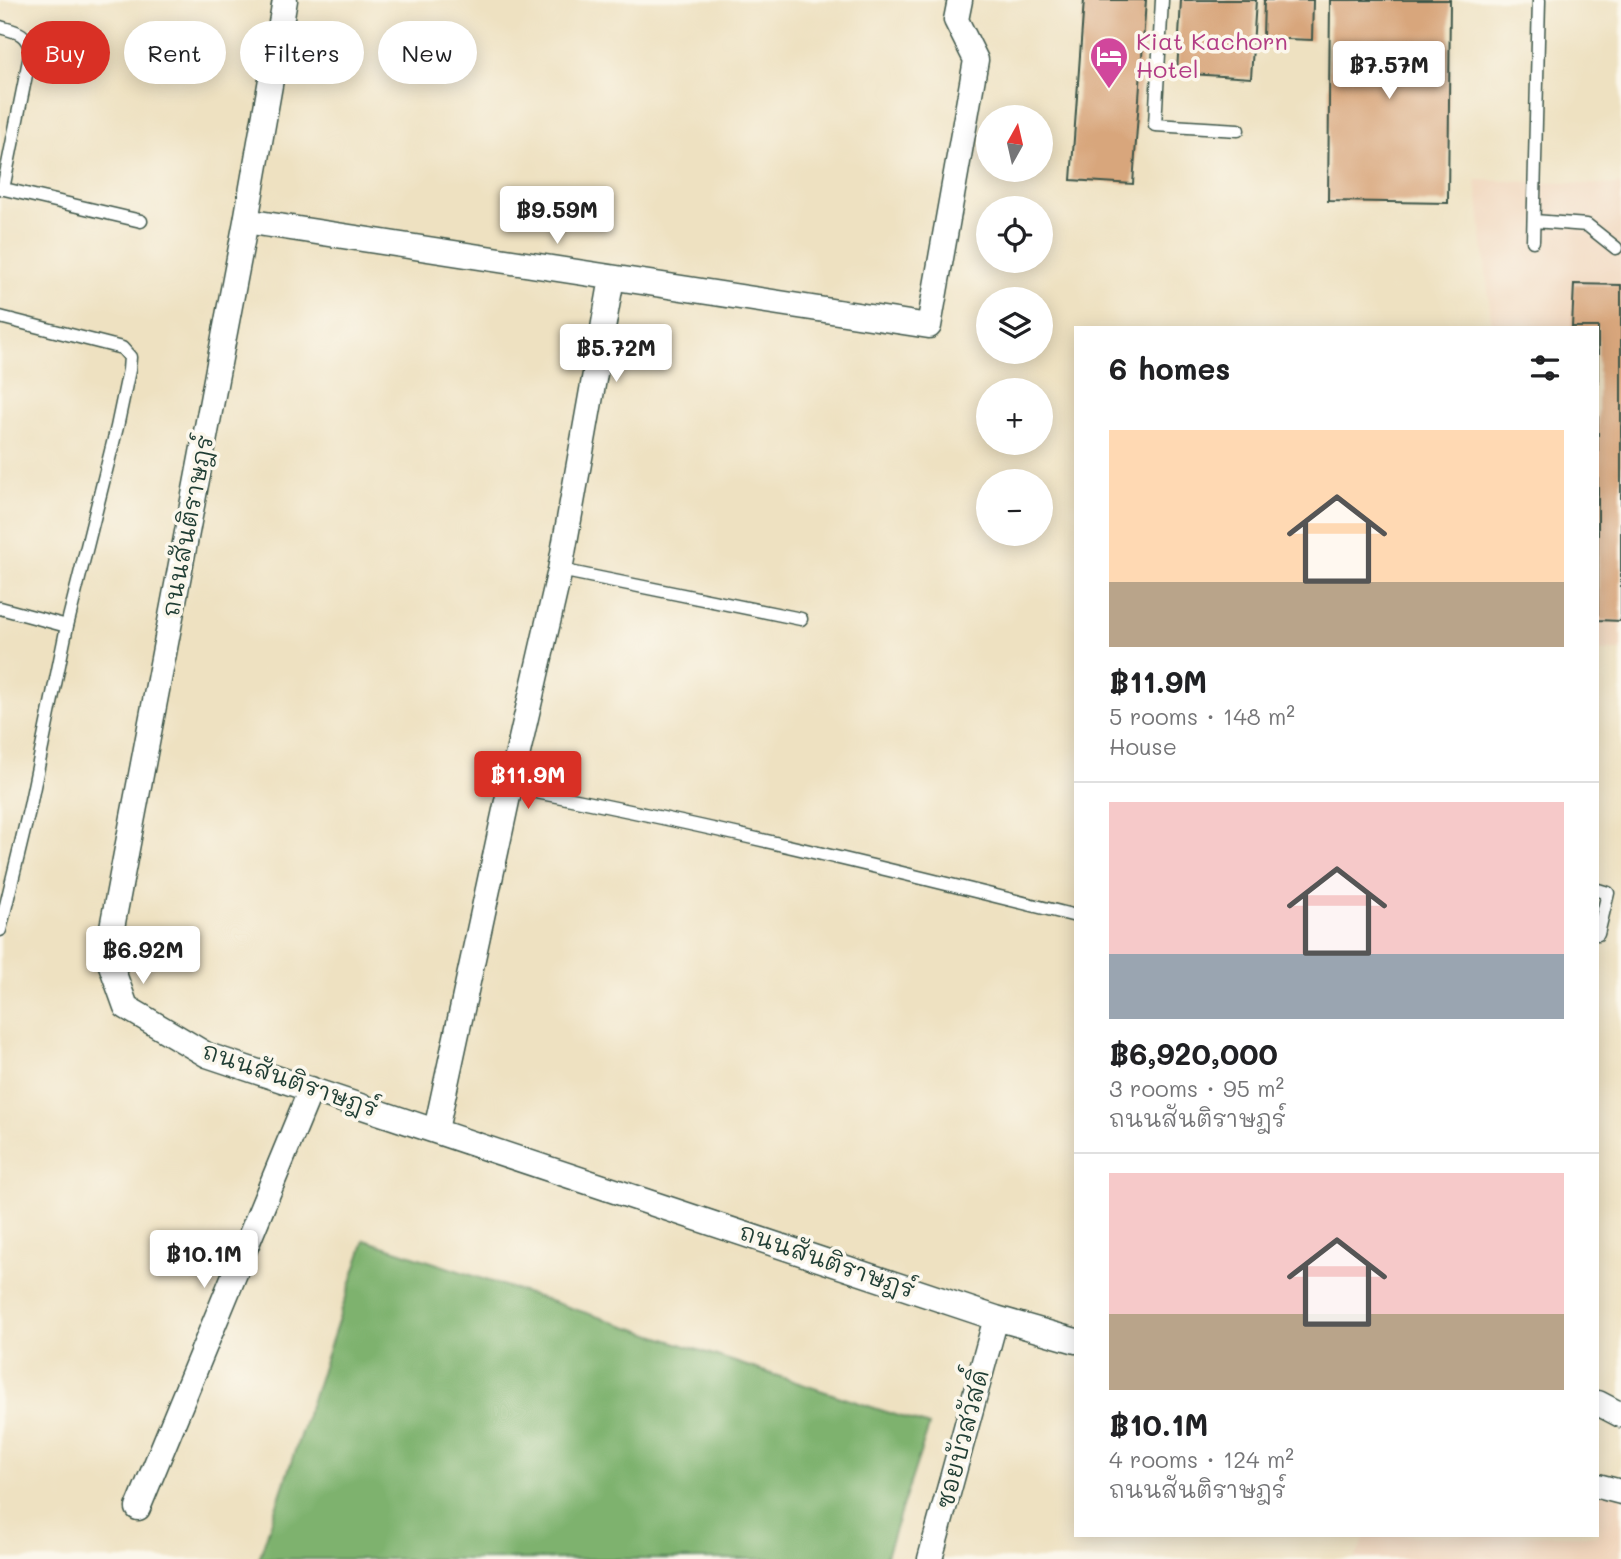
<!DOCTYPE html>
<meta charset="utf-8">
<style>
:root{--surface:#fff;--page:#f6f6f6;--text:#202124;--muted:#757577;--line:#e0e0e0;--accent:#d93025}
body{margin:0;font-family:Mali,"Playpen Sans Thai",sans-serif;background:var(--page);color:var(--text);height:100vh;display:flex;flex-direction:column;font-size:26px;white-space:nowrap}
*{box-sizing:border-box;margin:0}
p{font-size:23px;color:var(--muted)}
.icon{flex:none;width:38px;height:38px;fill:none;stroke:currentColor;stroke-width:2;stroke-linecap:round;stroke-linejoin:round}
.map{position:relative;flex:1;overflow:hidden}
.panel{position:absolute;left:1074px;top:326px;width:525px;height:1211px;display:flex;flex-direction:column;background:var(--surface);border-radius:0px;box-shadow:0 4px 18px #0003}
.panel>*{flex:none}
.top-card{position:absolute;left:21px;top:21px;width:665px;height:63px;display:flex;gap:14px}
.needle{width:46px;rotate:8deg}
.controls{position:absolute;left:976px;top:105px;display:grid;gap:14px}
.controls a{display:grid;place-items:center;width:77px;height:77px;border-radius:50%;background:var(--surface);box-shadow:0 4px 18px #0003;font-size:35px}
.price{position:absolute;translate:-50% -60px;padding:0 16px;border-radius:7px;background:#fff;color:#222;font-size:23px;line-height:46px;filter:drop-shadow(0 2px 4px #0008)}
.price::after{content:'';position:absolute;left:50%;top:42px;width:21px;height:16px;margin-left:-10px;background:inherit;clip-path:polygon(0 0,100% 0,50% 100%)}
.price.on{background:var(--accent);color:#fff}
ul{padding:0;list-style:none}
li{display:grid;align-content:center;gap:14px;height:371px;padding:0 35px}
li+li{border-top:2px solid var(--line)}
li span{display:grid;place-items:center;height:217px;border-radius:0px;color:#555}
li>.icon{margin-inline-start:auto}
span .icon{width:126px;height:126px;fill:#fffc;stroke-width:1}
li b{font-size:30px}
h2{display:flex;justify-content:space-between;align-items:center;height:84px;padding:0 35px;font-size:30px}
.chip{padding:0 24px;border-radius:32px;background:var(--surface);box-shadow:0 4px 18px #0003;font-size:24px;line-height:63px}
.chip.on{background:var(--accent);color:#fff}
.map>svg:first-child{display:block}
.built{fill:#f0d5bc}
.forest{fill:#7eb26e;stroke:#4e7851;stroke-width:2}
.building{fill:#d8a67c}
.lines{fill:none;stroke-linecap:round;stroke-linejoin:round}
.service-casing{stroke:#3e5649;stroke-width:15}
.minor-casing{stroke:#3e5649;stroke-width:27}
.service{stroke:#fff;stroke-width:12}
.minor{stroke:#fff;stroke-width:24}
.labels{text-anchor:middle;stroke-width:7;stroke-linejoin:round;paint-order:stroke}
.hotel-label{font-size:24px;fill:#b23c85;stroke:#fbf7ec;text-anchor:start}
.street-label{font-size:24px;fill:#1f3d34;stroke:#fbf7ec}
</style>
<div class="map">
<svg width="1621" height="1559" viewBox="0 0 1621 1559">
<rect width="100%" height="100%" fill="#fbf7ec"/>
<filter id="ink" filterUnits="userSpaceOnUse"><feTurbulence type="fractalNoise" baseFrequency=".0143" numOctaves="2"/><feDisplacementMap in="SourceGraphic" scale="14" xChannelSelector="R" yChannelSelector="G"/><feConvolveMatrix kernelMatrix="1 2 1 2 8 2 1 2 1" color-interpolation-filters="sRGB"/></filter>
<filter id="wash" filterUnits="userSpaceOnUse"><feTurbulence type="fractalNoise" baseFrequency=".00686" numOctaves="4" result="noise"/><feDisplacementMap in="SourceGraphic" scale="28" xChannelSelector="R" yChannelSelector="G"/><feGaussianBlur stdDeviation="1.57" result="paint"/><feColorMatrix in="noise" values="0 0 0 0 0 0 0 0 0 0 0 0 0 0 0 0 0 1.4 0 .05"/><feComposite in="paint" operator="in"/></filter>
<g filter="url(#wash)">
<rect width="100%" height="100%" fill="#eee1c1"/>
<path class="built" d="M1476 180 1621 185V651H1598V327H1492Z
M1598 1491 1621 1496V1559H1355L1366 1535H1598Z"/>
<path class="forest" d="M365 1240 929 1426 885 1559H259Z"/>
<g id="blocks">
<path class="building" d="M1084 0H1146L1133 184 1071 180Z
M1181 0H1256L1251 78 1177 73Z
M1264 0H1313L1312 40 1263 38Z
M1330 0H1450L1448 203 1328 201Z
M1574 284 1621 285V621L1598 620V327H1572Z"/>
</g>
</g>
<g filter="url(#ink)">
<use href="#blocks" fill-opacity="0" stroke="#3e5649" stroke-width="2"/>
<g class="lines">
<defs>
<path id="service" d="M1162 0 1155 125 1238 130
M0 27C17 32 25 32 31 50L3 189
M0 188 141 221
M1534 221 1587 225 1616 248
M1533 241 1539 0
M0 317 122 348 130 357 129 370 117 427 67 626 30 806 0 930
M560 570 801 619
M0 608 67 626
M510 787C700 823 888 869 1076 916
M1598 890 1608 893 1598 934"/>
<path id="minor" d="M285 0 246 221 107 954 126 1007 207 1055 996 1318 1076 1341
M246 221 929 326 976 60 956 20 960 0
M436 1130 510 787 560 570 612 278
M1598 1403 1621 1415
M1598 1486 1621 1492
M138 1508 311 1089
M930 1559 996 1318"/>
</defs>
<use href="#service" class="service-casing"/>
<use href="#minor" class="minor-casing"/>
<use href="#service" class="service"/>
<use href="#minor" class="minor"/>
</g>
</g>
<defs>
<symbol id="hotel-pin" viewBox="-11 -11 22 30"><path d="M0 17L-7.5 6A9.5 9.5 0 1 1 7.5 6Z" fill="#d1479c" stroke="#fbf7ec"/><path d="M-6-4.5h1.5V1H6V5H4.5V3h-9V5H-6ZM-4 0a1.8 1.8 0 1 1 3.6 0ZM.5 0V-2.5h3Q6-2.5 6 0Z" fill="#fff"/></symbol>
</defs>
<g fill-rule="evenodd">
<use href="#hotel-pin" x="1087" y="34" width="44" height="60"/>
</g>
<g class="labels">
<g class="hotel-label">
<text x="1136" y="50">Kiat Kachorn<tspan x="1136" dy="28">Hotel</tspan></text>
</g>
<g class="street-label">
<text transform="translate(188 526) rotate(-79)" y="8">ถนนสันติราษฎร์</text>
<text transform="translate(290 1080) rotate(19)" y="8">ถนนสันติราษฎร์</text>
<text transform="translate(827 1261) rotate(19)" y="8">ถนนสันติราษฎร์</text>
<text transform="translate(963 1439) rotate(-75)" y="8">ซอยบัวสวัสดิ์</text>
</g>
</g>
</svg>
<div class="controls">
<a><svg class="needle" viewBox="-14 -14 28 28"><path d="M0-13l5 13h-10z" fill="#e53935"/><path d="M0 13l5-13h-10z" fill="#757577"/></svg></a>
<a><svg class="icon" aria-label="locate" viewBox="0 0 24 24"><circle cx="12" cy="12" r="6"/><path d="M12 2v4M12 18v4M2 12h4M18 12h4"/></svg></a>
<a><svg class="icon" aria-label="layers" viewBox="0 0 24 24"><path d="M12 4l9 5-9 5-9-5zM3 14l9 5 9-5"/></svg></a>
<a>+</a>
<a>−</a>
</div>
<b class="price" style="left:1389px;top:101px">฿7.57M</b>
<b class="price" style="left:557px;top:246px">฿9.59M</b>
<b class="price" style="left:616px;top:384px">฿5.72M</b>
<b class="price on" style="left:528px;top:811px">฿11.9M</b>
<b class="price" style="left:143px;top:986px">฿6.92M</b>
<b class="price" style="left:204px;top:1290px">฿10.1M</b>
<div class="top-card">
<a class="chip on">Buy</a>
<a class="chip">Rent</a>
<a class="chip">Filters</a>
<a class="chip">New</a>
</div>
<section class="panel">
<h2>6 homes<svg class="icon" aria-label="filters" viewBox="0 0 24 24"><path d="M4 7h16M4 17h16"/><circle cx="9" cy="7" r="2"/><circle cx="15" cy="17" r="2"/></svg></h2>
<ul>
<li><span style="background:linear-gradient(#ffd9b3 70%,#b9a48a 0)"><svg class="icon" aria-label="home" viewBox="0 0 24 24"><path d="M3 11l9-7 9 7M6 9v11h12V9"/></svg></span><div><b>฿11.9M</b><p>5 rooms · 148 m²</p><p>House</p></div></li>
<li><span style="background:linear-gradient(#f6c9c9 70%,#9aa5b1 0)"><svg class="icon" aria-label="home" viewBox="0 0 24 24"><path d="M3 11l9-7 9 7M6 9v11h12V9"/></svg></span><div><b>฿6,920,000</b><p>3 rooms · 95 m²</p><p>ถนนสันติราษฎร์</p></div></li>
<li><span style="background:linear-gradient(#f6c9c9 65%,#b9a48a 0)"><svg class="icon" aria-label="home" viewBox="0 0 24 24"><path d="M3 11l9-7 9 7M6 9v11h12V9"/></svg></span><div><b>฿10.1M</b><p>4 rooms · 124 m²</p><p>ถนนสันติราษฎร์</p></div></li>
</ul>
</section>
</div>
